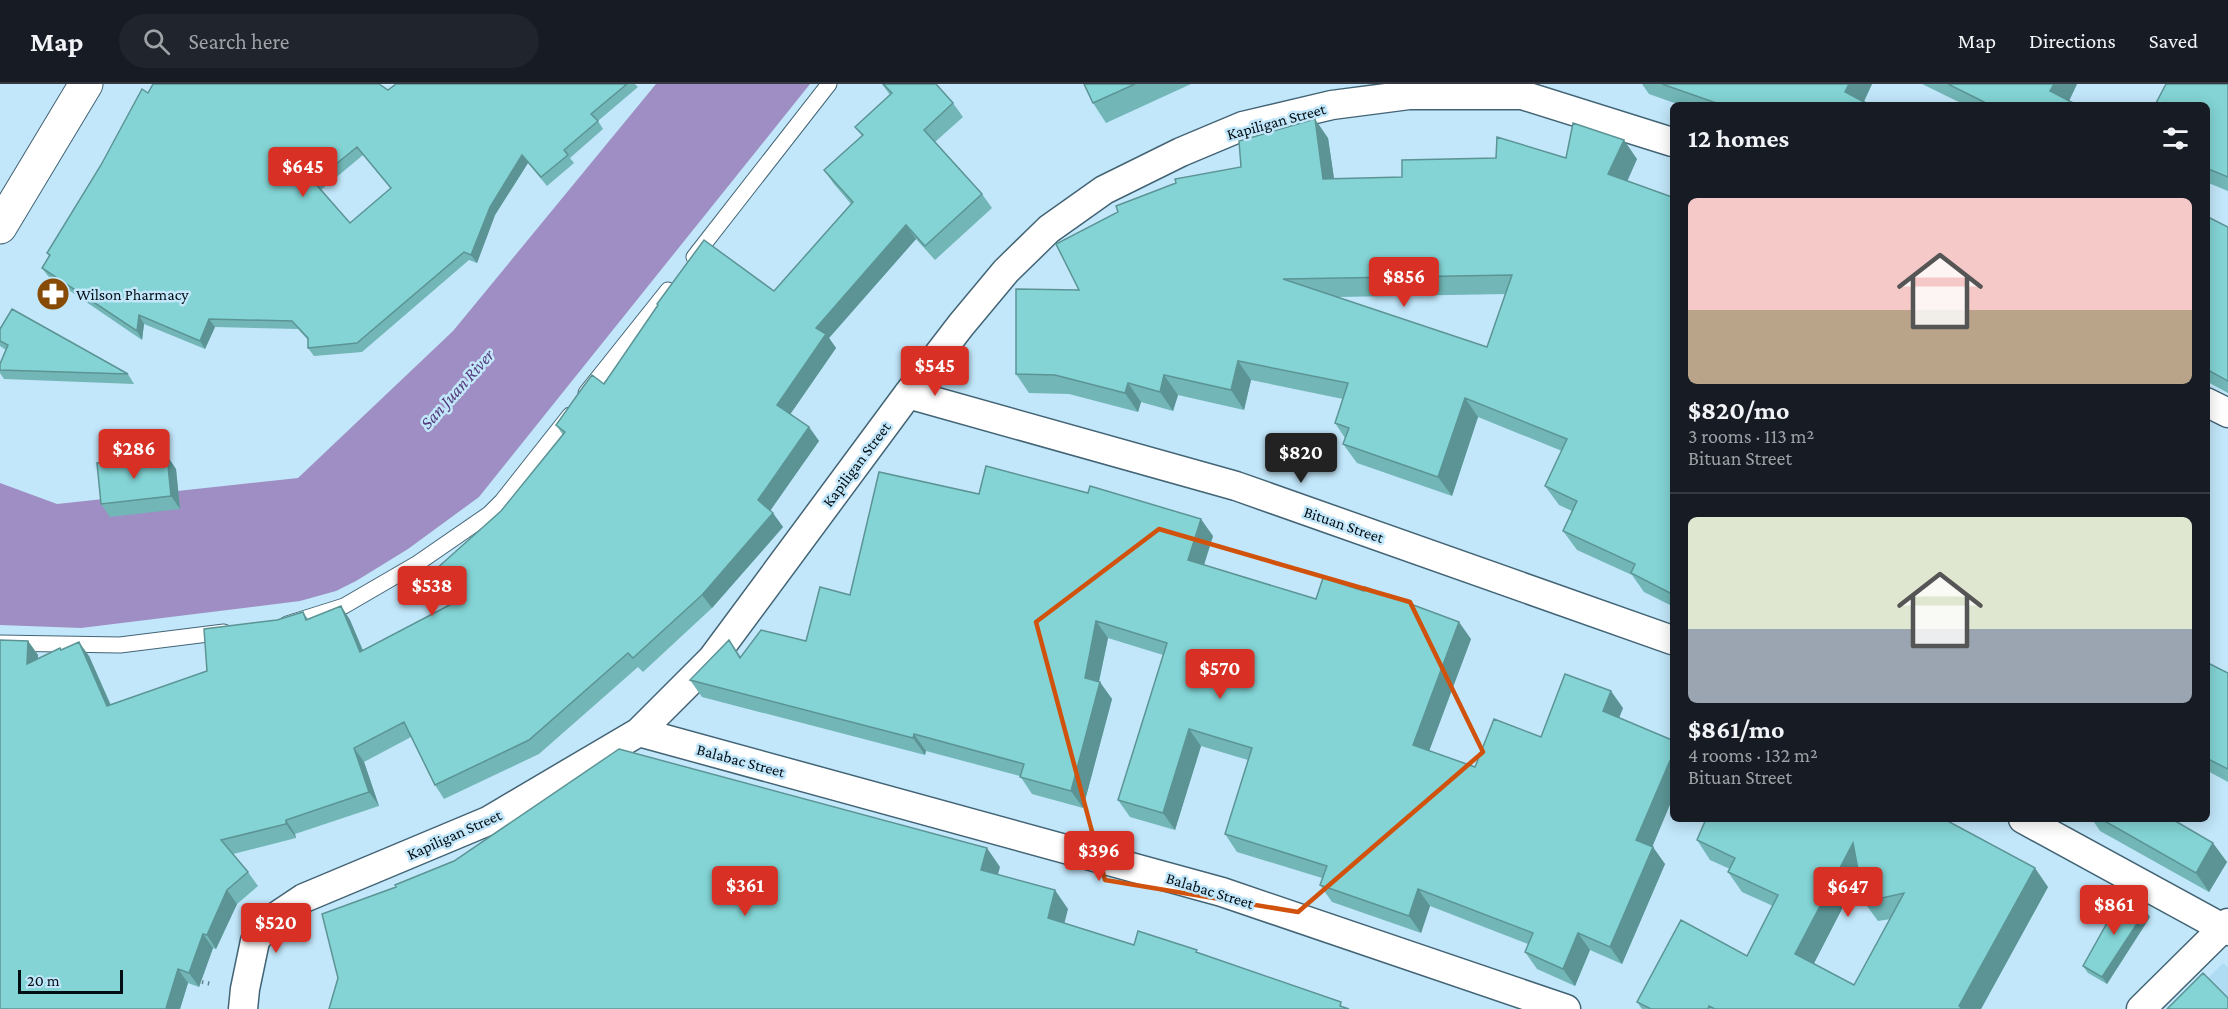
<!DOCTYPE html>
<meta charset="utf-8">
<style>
:root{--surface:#171b24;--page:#20242c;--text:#f1f3f6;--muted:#9ea1a6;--line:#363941;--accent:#d93025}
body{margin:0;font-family:"Crimson Pro",serif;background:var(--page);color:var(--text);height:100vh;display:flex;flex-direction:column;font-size:22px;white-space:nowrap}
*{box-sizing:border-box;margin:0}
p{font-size:20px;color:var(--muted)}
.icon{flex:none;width:33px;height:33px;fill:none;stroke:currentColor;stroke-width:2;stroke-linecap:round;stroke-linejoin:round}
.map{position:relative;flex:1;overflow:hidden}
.sheet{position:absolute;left:1670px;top:18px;width:540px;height:720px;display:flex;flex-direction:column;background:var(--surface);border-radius:9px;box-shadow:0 3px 15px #0003}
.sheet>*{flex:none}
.scale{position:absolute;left:18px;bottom:15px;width:105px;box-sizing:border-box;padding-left:6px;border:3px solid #030e14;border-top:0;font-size:16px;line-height:21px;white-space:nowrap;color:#030e14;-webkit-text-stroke:4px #c2e7fa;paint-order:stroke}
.price{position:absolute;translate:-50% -51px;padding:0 14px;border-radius:6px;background:var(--accent);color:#fff;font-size:20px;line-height:39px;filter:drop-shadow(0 2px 3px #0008)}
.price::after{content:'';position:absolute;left:50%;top:36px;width:18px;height:14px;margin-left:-9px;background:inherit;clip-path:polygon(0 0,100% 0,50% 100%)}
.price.active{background:#222;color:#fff}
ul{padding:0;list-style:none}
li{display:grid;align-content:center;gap:12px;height:318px;padding:0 18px}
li+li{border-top:2px solid var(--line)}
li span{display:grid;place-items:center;height:186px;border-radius:9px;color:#555}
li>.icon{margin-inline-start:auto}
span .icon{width:108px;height:108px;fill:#fffc;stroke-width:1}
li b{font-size:26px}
h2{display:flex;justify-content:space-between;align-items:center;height:72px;padding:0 18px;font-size:26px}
header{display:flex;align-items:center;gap:36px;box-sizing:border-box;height:84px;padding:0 30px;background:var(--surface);border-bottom:2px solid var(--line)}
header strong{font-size:28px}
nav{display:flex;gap:33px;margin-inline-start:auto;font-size:21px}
.search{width:420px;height:54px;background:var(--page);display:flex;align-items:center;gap:15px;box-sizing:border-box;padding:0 21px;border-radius:33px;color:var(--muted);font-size:22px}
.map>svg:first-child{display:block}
.built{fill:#afdcf3}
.water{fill:#9f8ec3}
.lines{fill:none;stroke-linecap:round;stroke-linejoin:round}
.lane-casing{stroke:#436475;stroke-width:17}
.street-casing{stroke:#436475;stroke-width:31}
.secondary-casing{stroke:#436475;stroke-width:35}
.path{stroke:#68818e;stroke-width:4;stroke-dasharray:1.5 4.5;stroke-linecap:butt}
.lane{stroke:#fff;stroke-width:15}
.street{stroke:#fff;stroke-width:28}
.secondary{stroke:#fff;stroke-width:33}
.wall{fill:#72b6b7;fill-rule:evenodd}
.shaded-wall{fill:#5c9495}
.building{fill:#84d4d5;stroke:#5c9495;stroke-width:1.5;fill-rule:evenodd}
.marked{fill:none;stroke:#d1520d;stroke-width:4.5;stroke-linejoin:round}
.labels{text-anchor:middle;stroke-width:5;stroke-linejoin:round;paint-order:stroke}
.street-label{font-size:16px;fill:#030e14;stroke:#c2e7fa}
.poi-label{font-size:16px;fill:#030e14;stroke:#c2e7fa;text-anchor:start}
.water-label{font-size:18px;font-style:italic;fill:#543b7d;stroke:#c2e7fa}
</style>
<header>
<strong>Map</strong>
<div class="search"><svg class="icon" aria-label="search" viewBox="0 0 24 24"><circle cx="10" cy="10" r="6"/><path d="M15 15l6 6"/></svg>Search here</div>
<nav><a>Map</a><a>Directions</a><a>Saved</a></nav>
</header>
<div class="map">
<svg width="2228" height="925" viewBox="0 0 2228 925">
<rect width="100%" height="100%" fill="#c2e7fa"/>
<path class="built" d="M2223 879 2228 883V925H2177Z"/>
<path class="water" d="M656 0H810L479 413 408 465 356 497 336 507 300 517 81 544 0 541V399L57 420 298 394 453 247Z"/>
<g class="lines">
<defs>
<path id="lane" d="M694 173 829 0
M586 309 668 206
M287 540 344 522 418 479 489 430 502 417 570 331
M0 559 120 561 224 548"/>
<path id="street" d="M908 310 1236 402 1672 556
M2206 318 2228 329
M639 648 1222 808 1566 925
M2023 735 2228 847
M243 925 245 905 255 857 268 838 304 814 488 737 639 648 712 575 908 310 961 241 1006 187 1049 145 1104 106 1181 68 1243 42 1332 21 1409 11H1522L1672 58
M2141 925 2228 839"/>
<path id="secondary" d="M0 143 86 0"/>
</defs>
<use href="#lane" class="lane-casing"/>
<use href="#street" class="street-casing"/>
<use href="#secondary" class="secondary-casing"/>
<path class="path" d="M196 897 212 900"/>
<use href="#lane" class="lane"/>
<use href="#street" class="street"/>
<use href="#secondary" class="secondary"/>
</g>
<path class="wall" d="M396 0H635L638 3 598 37 603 45 570 74 574 79 547 102 528 79 495 131 477 179 469 176 362 268 314 272 308 264V256L298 245 215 243 205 265 144 240 142 256 48 192 42 184 49 172 47 169 148 9 388 6ZM363 71 391 104 350 139 321 106Z
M882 0 953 19 963 33 935 58 982 110 992 124 935 176 916 155 829 254 836 264 790 330 809 343 819 357 770 426 783 443 712 524 643 588 638 583 539 670 444 715 435 701 411 653 364 678 379 722 295 750 296 754 233 770 248 788 258 802 237 820 216 865 213 864 199 903 188 899 180 925H0L28 557 38 571 37 575 62 566 89 572 111 621 207 587 277 536 303 528 308 535 341 522 350 536 363 566 459 516 444 500 435 486 501 427 563 351 556 341 604 300 658 221 657 220 774 207 851 120 834 100 824 86 862 52 855 43 890 11Z
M1084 0H1191L1106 39 1093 19Z
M1642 0H1872L1864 18 1870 21H1680L1649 10Z
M1922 0H2077L2069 17 2077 21H1965Z
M2228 0V107L2206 98V21Z
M1328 54 1334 95 1402 93 1566 74 1637 75 1627 97 1672 113V522L1644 508 1632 491 1577 466 1563 447 1572 427 1559 421 1545 402 1562 367 1478 333 1452 412 1357 379 1343 360 1345 354 1335 339 1343 315 1251 296 1244 326 1178 311 1173 327 1141 318 1138 328 1069 310 1029 309 1016 290 1079 206 1241 83ZM1506 210 1487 263 1338 213Z
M2206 132 2228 143V309L2206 297Z
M0 245 128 290 134 300 4 295 0 289V280L6 266 0 262Z
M167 372 176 385 180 425 110 433 101 420Z
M979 410 1213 452 1204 481 1316 515 1471 555 1429 667 1475 683 1541 653 1623 624 1619 634 1652 763 1665 780 1622 880 1590 866 1575 902 1537 885 1525 868 1528 860 1430 822 1421 849 1332 818 1320 801 1322 794 1237 768 1225 750 1248 676 1201 662 1175 746 1130 733 1118 716 1163 571 1108 554 1099 598 1112 615 1083 724 1032 710 1020 692 926 667 925 671 702 613 690 596 729 556 741 573 806 557 850 511Z
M2206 578 2228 589V698L2206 686Z
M2092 735H2172L2227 778 2209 808 2100 747Z
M1697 756 2048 803 1981 925H1642L1637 918 1747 872 1773 822 1742 808 1728 788 1730 785 1710 776ZM1859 792 1864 818 1878 837 1891 835 1854 901 1814 879Z
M2150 833 2107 900 2088 889 2083 882Z"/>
<path class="shaded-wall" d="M1849 0H1872L1862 21 1845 8Z
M2054 0H2077L2067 21 2050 7Z
M1315 35 1328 54 1337 114 1323 95Z
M1624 56 1637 75 1622 109 1608 90Z
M522 71 528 79 495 131 477 179 471 171 490 123Z
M906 141 916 155 829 254 836 264 787 335 777 321 816 244Z
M139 231 144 240 142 256 137 247Z
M209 235 215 243 205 265 200 257Z
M1238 277 1251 296 1244 326 1231 306Z
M1164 291 1178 311 1173 327 1160 308Z
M1128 299 1141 318 1138 328 1125 309Z
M1465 314 1478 333 1452 412 1438 393Z
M809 343 819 357 768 430 758 416Z
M167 372 176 385 180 425 171 412Z
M773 429 783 443 712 524 702 511Z
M1201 435 1213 452 1200 493 1188 476Z
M341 522 350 536 369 582 360 568Z
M1096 537 1108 554 1096 611 1085 594Z
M1459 538 1471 555 1425 678 1413 661Z
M28 557 38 571 37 594 27 580Z
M79 558 89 572 117 636 107 622Z
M1100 598 1112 615 1083 724 1071 707Z
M1611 607 1623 624 1615 644 1603 627Z
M1189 645 1201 662 1175 746 1163 729Z
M914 650 926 667 925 671 913 654Z
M354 664 364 678 379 722 369 708Z
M1672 672V716L1648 773 1636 756Z
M286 736 295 750 296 754 286 740Z
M1853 759 1866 778 1809 889 1795 870Z
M2213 759 2227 778 2209 808 2196 789Z
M1653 763 1665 780 1622 880 1610 863Z
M987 764 1000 783 994 805 981 786Z
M2035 784 2048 803 1981 925H1961L1959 922Z
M1418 805 1430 822 1421 849 1409 832Z
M227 806 237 820 216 865 207 851Z
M1055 806 1068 825 1061 853 1048 834Z
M2146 826 2150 833 2107 900 2102 893Z
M1578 849 1590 866 1575 902 1563 885Z
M203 850 213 864 199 903 189 889Z
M178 885 188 899 180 925H166L167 921Z"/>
<path class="building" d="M153 0H379L388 6 396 0H627L591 30 598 37 564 66 568 71 541 93 522 71 490 123 471 171 464 168 357 259 308 264V254L292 237 209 235 200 257 139 231 137 247 42 184 50 171 47 169 101 81 142 5 148 9ZM357 63 391 104 350 139 314 98Z
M883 0H936L953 19 924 46 982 110 925 162 906 141 816 244 826 250 777 321 809 343 758 416 773 429 702 511 633 574 628 569 529 656 435 701 404 638 354 664 369 708 286 736V740L221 756 248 788 227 806 207 851 203 850 189 889 178 885 167 921 166 925H0V556L28 557 27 580 60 564 61 566 79 558 107 622 207 587 204 545 277 536 303 528 306 536 341 522 360 568 461 515 435 486 501 427 565 348 556 341 583 303 592 291 604 300 658 221 657 220 704 156 774 207 853 118 824 86 863 51 855 43 892 9Z
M1084 0H1135L1093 19Z
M1662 0H1849L1845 8 1870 21H1722Z
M1948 0H2054L2050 7 2077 21H1983L1984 18Z
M2166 0H2228V93L2206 84V21H2155Z
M1315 35 1323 95 1402 93V76L1496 74 1497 53 1566 74 1573 39 1624 56 1608 90 1672 113V510L1631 489 1635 480 1563 447 1577 417 1545 402 1567 355 1465 314 1438 393 1343 360 1349 344 1335 339 1348 299 1238 277 1231 306 1164 291 1160 308 1128 299 1125 309 1055 291 1016 290V205L1079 206 1056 160 1118 128 1116 122 1176 99 1175 95 1241 83 1239 57ZM1512 191 1487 263 1283 195Z
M2206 132 2228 143V297L2206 285Z
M12 225 128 290 0 286V280L8 261 0 257V245Z
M167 372 171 412 101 420 97 379Z
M986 382 1088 409 1090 402 1201 435 1188 476 1316 515 1323 494 1364 507 1365 503 1459 538 1413 661 1475 683 1494 635 1541 653 1565 590 1611 607 1603 627 1672 656V672L1636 756 1653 763 1610 863 1578 849 1563 885 1525 868 1533 849 1418 805 1409 832 1320 801 1327 782 1225 750 1252 664 1189 645 1163 729 1118 716 1167 559 1096 537 1085 594 1100 598 1071 707 1020 693 1024 680 914 650 913 654 690 596 729 556 740 574 761 546 806 557 820 503 850 511 879 388 979 410Z
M2206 578 2228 589V685L2206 674Z
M619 665 987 764 981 786 1055 806 1048 834 1134 861 1138 847 1197 866 1196 868 1341 918 1340 922 1349 925H329L338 894 322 830 396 803 395 801 454 777Z
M1706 735H1944L2035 784 1959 922 1963 925H1715L1709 922 1708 925H1651L1637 918 1681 836 1747 872 1778 811 1728 788 1735 774 1697 756ZM1853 759 1864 818 1904 809 1854 901 1795 870Z
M2101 735H2172L2213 759 2196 789Z
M2121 814 2146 826 2102 893 2083 882Z
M2203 889 2228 914V925H2167Z"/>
<path class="marked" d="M1159 445 1410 518 1483 668 1298 828 1105 796 1036 538Z"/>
<defs>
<symbol id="pharmacy-disc" viewBox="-11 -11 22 22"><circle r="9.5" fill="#874b06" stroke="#c2e7fa"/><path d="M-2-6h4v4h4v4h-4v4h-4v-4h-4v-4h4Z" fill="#fff"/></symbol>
</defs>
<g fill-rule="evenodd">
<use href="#pharmacy-disc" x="34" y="191" width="38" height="38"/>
</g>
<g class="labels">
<g class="street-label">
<text transform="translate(1276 37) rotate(-15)" y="6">Kapiligan Street</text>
<text transform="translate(856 380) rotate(-53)" y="6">Kapiligan Street</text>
<text transform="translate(1344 440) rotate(19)" y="6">Bituan Street</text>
<text transform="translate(741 676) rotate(15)" y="6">Balabac Street</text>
<text transform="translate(454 750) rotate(-24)" y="6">Kapiligan Street</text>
<text transform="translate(1210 806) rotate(17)" y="6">Balabac Street</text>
</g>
<g class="poi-label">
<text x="76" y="216">Wilson Pharmacy</text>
</g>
<g class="water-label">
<text transform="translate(457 305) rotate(-48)" y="6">San Juan River</text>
</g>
</g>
</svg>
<div class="scale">20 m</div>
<b class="price" style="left:303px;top:114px">$645</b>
<b class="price" style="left:1404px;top:224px">$856</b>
<b class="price" style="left:935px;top:313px">$545</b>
<b class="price" style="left:134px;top:396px">$286</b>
<b class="price active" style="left:1301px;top:400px">$820</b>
<b class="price" style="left:432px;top:533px">$538</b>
<b class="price" style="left:1220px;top:616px">$570</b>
<b class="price" style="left:1099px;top:798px">$396</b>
<b class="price" style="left:745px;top:833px">$361</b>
<b class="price" style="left:1848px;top:834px">$647</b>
<b class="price" style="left:2114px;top:852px">$861</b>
<b class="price" style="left:276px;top:870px">$520</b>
<section class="sheet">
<h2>12 homes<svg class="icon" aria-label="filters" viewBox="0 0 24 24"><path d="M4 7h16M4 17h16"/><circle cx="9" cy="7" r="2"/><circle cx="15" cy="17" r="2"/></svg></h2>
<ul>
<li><span style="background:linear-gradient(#f6c9c9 60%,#b9a48a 0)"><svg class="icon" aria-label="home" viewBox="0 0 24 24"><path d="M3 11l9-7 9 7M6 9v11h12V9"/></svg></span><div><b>$820/mo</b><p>3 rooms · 113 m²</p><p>Bituan Street</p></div></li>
<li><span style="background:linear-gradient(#dfe7d0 60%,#9aa5b1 0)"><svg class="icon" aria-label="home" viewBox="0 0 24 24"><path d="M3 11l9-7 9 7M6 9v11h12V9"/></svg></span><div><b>$861/mo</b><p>4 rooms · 132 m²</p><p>Bituan Street</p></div></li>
</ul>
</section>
</div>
